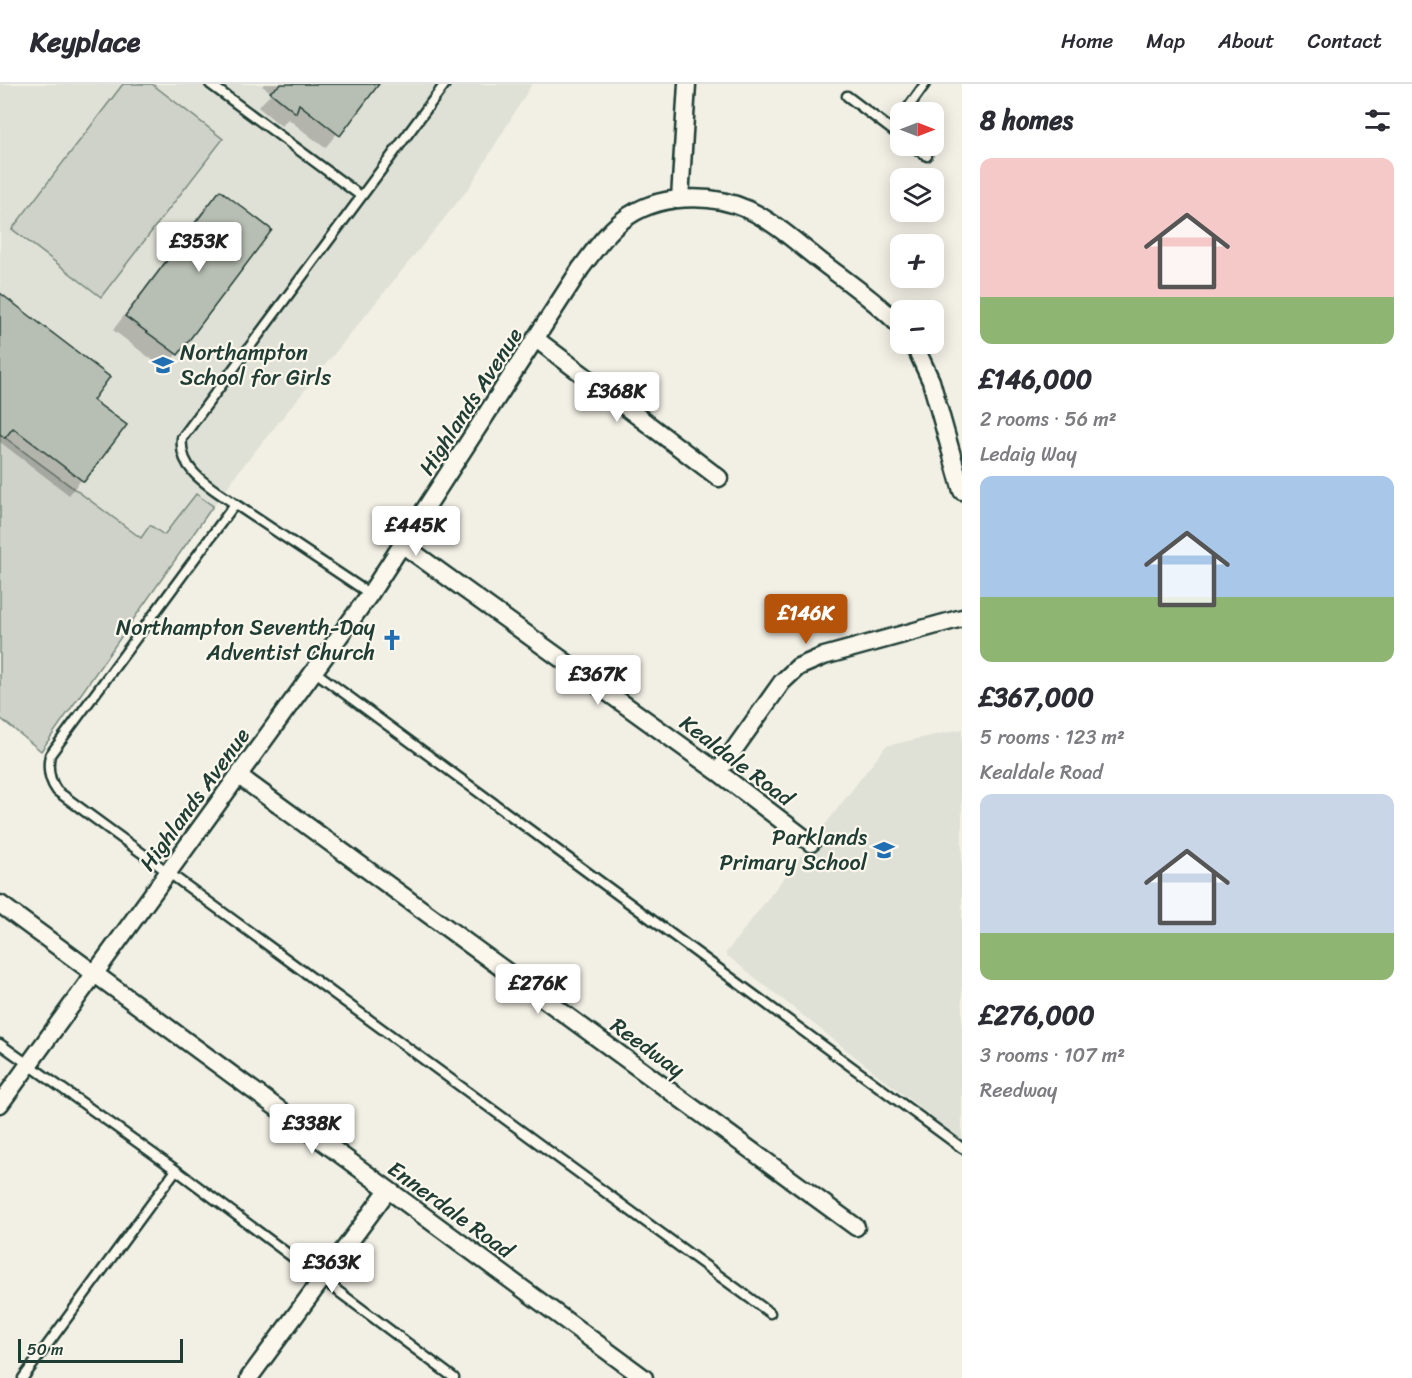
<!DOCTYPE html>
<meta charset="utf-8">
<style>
:root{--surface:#fff;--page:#f2f2f3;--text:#2b2b33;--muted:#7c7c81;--line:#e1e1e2;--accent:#b45309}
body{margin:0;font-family:Sriracha,sans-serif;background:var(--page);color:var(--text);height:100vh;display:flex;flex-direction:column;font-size:22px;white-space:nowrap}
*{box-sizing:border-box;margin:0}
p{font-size:20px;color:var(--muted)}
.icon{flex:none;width:33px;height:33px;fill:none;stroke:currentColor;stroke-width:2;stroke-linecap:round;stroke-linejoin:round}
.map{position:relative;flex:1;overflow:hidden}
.drawer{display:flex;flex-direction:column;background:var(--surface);width:450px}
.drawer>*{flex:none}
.needle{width:39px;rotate:90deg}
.buttons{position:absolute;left:890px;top:18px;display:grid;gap:12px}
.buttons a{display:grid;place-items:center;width:54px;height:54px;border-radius:12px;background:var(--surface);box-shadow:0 3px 15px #0003;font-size:30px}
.scale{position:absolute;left:18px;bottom:15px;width:165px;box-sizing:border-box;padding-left:6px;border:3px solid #1f3d34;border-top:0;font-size:16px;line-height:21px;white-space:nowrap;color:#1f3d34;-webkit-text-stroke:4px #fbf7ec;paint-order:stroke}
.price{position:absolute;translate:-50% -51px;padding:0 14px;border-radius:6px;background:#fff;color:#222;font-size:20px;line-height:39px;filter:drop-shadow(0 2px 3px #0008)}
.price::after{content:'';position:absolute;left:50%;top:36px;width:18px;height:14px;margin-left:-9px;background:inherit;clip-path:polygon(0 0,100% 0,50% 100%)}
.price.current{background:var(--accent);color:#fff}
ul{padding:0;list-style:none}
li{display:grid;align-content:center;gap:12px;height:318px;padding:0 18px}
li span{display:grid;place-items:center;height:186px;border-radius:12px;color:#555}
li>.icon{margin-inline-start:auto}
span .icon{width:108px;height:108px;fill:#fffc;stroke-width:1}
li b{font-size:26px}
h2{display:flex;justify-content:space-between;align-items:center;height:72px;padding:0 18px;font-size:26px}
header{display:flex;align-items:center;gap:36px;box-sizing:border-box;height:84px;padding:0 30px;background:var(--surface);border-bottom:2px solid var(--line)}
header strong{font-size:28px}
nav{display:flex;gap:33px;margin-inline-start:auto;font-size:21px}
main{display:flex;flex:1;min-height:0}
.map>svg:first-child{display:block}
.built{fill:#e0e1d6}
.green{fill:#cfd2c8;stroke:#77887e;stroke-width:1.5}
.shadow{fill:#0003}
.building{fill:#b7beb3;stroke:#1f3d34;stroke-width:1.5}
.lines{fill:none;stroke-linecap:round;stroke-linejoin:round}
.service-casing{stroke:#1f3d34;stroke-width:13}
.minor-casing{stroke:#1f3d34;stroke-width:21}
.service{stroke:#fbf7ec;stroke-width:8}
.minor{stroke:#fbf7ec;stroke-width:16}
.labels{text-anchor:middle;stroke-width:4.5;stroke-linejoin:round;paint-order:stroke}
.poi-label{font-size:22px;fill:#1f3d34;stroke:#fbf7ec;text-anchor:end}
.street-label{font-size:22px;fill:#1f3d34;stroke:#fbf7ec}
</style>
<header>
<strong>Keyplace</strong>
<nav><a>Home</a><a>Map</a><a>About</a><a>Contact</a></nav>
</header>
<main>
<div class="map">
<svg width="962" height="1294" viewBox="0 0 962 1294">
<rect width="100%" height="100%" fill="#f2f0e5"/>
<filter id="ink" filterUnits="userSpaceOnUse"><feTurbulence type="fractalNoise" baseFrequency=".0167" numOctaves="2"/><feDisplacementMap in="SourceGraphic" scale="12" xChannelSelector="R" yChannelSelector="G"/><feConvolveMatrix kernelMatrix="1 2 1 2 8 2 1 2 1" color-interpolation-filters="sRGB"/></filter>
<g filter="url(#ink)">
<path class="built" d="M0 0H532L469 104 239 387 41 667 0 634Z
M962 645V1057L725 870 886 662Z"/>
<path class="green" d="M123 0H152L223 55 101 213 12 145Z
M0 350 141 454 150 441 164 451 196 410 213 422 41 667 0 634Z"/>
<path class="shadow" d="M264 0H377L325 64 288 35 281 42 258 23 272 9 262 2Z
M220 108 270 147 177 270 163 284 113 246 206 122Z
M0 211 91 316 124 342 69 411 0 358Z"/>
<path class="building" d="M281 0H379L340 52 299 20 296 29 270 8Z
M220 106 272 146 178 271 125 232Z
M0 209 110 293 93 316 127 341 84 398 13 344 5 354 0 350Z"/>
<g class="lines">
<defs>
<path id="service" d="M210 0 361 112
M847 12 900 52
M905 28 925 0
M892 46 900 35
M912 62 927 72
M235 420C211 403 178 387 182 354L445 0
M370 510 235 420 50 671C47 685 49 696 57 707L770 1229
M314 587 962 1064
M0 960 176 1086 454 1294
M23 1294 176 1086"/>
<path id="minor" d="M680 115 687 0
M536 255 719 394
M914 260 931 297 962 407
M403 461 718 688 811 759
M718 688 782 598 798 583 824 572 962 534
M239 692 856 1143
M0 820 644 1294
M0 1020 370 510 581 184C594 167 606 149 623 136 656 110 711 108 749 126 774 138 797 159 819 176 846 197 876 217 900 242
M249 1294 388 1106"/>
</defs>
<use href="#service" class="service-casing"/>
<use href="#minor" class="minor-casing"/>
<use href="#service" class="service"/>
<use href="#minor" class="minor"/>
</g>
</g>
<defs>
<symbol id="school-bare" viewBox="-9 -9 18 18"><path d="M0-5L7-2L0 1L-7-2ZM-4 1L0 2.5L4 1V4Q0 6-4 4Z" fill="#1f6fb2" stroke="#fbf7ec" stroke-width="2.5" paint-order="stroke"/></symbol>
<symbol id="church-bare" viewBox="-9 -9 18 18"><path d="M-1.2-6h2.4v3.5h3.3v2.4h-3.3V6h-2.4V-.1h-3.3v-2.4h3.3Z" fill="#1f6fb2" stroke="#fbf7ec" stroke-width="2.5" paint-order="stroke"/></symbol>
</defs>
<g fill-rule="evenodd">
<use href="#school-bare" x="148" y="266" width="30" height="30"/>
<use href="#church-bare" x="377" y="541" width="30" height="30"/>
<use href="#school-bare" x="869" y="751" width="30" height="30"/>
</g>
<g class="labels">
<g class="poi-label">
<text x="180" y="276" text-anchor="start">Northampton<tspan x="180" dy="25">School for Girls</tspan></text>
<text x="375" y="551">Northampton Seventh-Day<tspan x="375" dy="25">Adventist Church</tspan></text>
<text x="867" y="761">Parklands<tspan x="867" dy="25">Primary School</tspan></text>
</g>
<g class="street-label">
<text transform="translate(470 317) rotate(-57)" y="8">Highlands Avenue</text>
<text transform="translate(737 676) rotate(37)" y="8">Kealdale Road</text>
<text transform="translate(194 715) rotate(-54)" y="8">Highlands Avenue</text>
<text transform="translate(648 963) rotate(36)" y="8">Reedway</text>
<text transform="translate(451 1125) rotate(36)" y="8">Ennerdale Road</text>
</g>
</g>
</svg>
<div class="buttons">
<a><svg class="needle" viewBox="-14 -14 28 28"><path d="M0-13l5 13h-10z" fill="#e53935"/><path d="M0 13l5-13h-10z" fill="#7c7c81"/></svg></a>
<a><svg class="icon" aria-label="layers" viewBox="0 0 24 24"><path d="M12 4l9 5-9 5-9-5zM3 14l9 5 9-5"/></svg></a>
<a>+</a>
<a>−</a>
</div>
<div class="scale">50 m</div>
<b class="price" style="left:199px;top:189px">£353K</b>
<b class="price" style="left:617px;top:339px">£368K</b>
<b class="price" style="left:416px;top:473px">£445K</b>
<b class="price current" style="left:806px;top:561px">£146K</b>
<b class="price" style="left:598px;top:622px">£367K</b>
<b class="price" style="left:538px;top:931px">£276K</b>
<b class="price" style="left:312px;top:1071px">£338K</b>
<b class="price" style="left:332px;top:1210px">£363K</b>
</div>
<section class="drawer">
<h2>8 homes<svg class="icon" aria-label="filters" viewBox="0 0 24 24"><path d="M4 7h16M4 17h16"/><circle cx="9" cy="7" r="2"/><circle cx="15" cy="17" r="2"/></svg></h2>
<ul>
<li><span style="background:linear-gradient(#f6c9c9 75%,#8fb573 0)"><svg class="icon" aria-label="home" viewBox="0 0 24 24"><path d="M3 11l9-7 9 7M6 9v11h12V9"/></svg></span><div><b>£146,000</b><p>2 rooms · 56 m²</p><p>Ledaig Way</p></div></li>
<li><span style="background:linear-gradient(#a9c7e8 65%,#8fb573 0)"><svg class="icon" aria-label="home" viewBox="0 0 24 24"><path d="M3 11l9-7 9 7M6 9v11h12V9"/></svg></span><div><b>£367,000</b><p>5 rooms · 123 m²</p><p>Kealdale Road</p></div></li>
<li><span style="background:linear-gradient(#c9d6e8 75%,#8fb573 0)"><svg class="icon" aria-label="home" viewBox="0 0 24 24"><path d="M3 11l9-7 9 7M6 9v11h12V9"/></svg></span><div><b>£276,000</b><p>3 rooms · 107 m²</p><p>Reedway</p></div></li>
</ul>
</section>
</main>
